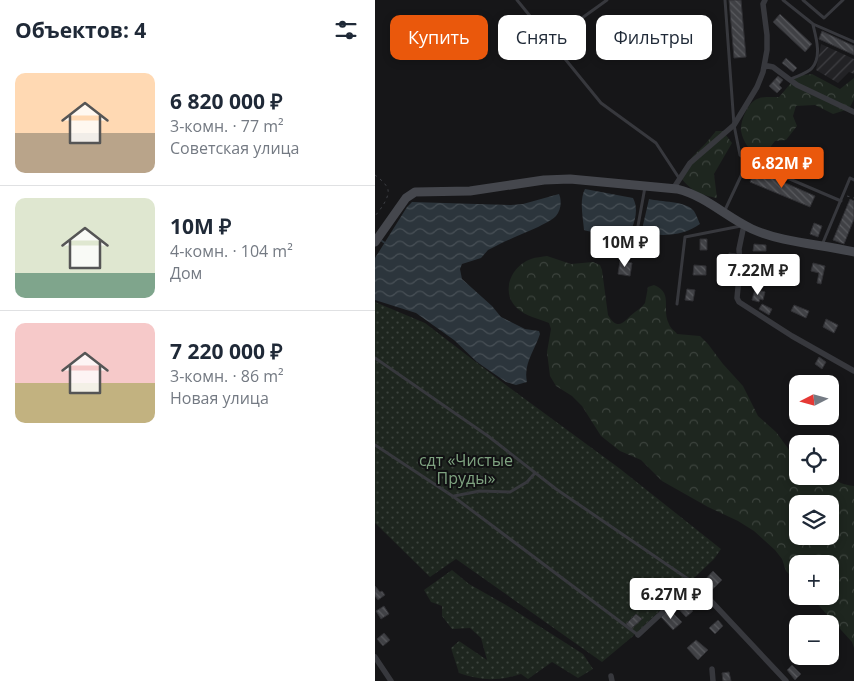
<!DOCTYPE html>
<html lang="ru">
<meta charset="utf-8">
<style>
:root{--surface:#fff;--page:#f6f6f7;--text:#1f2937;--muted:#747a83;--line:#e0e1e3;--accent:#ea580c}
body{margin:0;font-family:"Open Sans",sans-serif;background:var(--page);color:var(--text);height:100vh;display:flex;flex-direction:column;font-size:19px;white-space:nowrap}
*{box-sizing:border-box;margin:0}
p{font-size:16px;color:var(--muted)}
.icon{flex:none;width:28px;height:28px;fill:none;stroke:currentColor;stroke-width:2;stroke-linecap:round;stroke-linejoin:round}
.map{position:relative;flex:1;overflow:hidden}
.side{display:flex;flex-direction:column;background:var(--surface);width:375px}
.side>*{flex:none}
.hud{position:absolute;left:15px;top:15px;width:389px;height:45px;display:flex;gap:10px}
.needle{width:32px;rotate:264deg}
.controls{position:absolute;left:414px;top:375px;display:grid;gap:10px}
.controls a{display:grid;place-items:center;width:50px;height:50px;border-radius:10px;background:var(--surface);box-shadow:0 2px 8px #0003;font-size:25px}
.price{position:absolute;translate:-50% -42px;padding:0 11px;border-radius:5px;background:#fff;color:#222;font-size:16px;line-height:32px;filter:drop-shadow(0 1px 2px #0008)}
.price::after{content:'';position:absolute;left:50%;top:30px;width:15px;height:11px;margin-left:-8px;background:inherit;clip-path:polygon(0 0,100% 0,50% 100%)}
.price.active{background:var(--accent);color:#fff}
ul{padding:0;list-style:none}
li{display:flex;align-items:center;gap:15px;height:125px;padding:0 15px}
li+li{border-top:1px solid var(--line)}
li span{display:grid;place-items:center;flex:none;width:140px;height:100px;border-radius:10px;color:#555}
li>.icon{margin-inline-start:auto}
span .icon{width:60px;height:60px;fill:#fffc;stroke-width:1}
li b{font-size:21px}
h2{display:flex;justify-content:space-between;align-items:center;height:60px;padding:0 15px;font-size:21px}
.tag{padding:0 18px;border-radius:10px;background:var(--surface);box-shadow:0 2px 8px #0003;font-size:18px;line-height:45px}
.tag.active{background:var(--accent);color:#fff}
main{display:flex;flex:1;min-height:0}
.map>svg:first-child{display:block}
.industrial{fill:url(#industrial-furrows)}
.green{fill:url(#green-dots)}
.forest{fill:url(#forest-crowns);fill-rule:evenodd}
.water{fill:url(#water-waves)}
.lines{fill:none;stroke-linecap:round;stroke-linejoin:round}
.stream{stroke:#2c353c;stroke-width:2}
.building{fill:url(#building-back-hatch);stroke:#303034}
.path{stroke:#3d3f44;stroke-width:1;stroke-dasharray:2.5 4;stroke-linecap:butt}
.lane{stroke:#37383d;stroke-width:3}
.street{stroke:#37383d;stroke-width:5.5}
.secondary{stroke:#45474d;stroke-width:9}
.labels{text-anchor:middle;stroke-width:4;stroke-linejoin:round;paint-order:stroke}
.park-label{font-size:16px;fill:#7fa381;stroke:#111113}
</style>
<main>
<section class="side">
<h2>Объектов: 4<svg class="icon" aria-label="filters" viewBox="0 0 24 24"><path d="M4 7h16M4 17h16"/><circle cx="9" cy="7" r="2"/><circle cx="15" cy="17" r="2"/></svg></h2>
<ul>
<li><span style="background:linear-gradient(#ffd9b3 60%,#b9a48a 0)"><svg class="icon" aria-label="home" viewBox="0 0 24 24"><path d="M3 11l9-7 9 7M6 9v11h12V9"/></svg></span><div><b>6 820 000 ₽</b><p>3-комн. · 77 m²</p><p>Советская улица</p></div></li>
<li><span style="background:linear-gradient(#dfe7d0 75%,#7fa58c 0)"><svg class="icon" aria-label="home" viewBox="0 0 24 24"><path d="M3 11l9-7 9 7M6 9v11h12V9"/></svg></span><div><b>10M ₽</b><p>4-комн. · 104 m²</p><p>Дом</p></div></li>
<li><span style="background:linear-gradient(#f6c9c9 60%,#c2b280 0)"><svg class="icon" aria-label="home" viewBox="0 0 24 24"><path d="M3 11l9-7 9 7M6 9v11h12V9"/></svg></span><div><b>7 220 000 ₽</b><p>3-комн. · 86 m²</p><p>Новая улица</p></div></li>
</ul>
</section>
<div class="map">
<svg width="479" height="681" viewBox="0 0 479 681">
<defs>
<pattern id="industrial-furrows" width="10" height="10" patternUnits="userSpaceOnUse" patternTransform="scale(1.25)"><rect width="10" height="10" fill="#222225"/><path d="M-1 1l2-2M0 10L10 0M9 11l2-2" fill="none" stroke="#3f3f43"/></pattern>
<pattern id="green-dots" width="8" height="8" patternUnits="userSpaceOnUse" patternTransform="scale(1.25)"><rect width="8" height="8" fill="#1e261f"/><path d="M2 2h.1M6 6h.1" fill="none" stroke="#3c433d" stroke-width="1.8" stroke-linecap="round"/></pattern>
<pattern id="forest-crowns" width="20" height="18" patternUnits="userSpaceOnUse" patternTransform="scale(1.25)"><rect width="20" height="18" fill="#1e261f"/><path d="M2 6a3 3 0 1 1 6 0M12 15a3 3 0 1 1 6 0" fill="none" stroke="#3c433d"/></pattern>
<pattern id="water-waves" width="16" height="10" patternUnits="userSpaceOnUse" patternTransform="scale(1.25)"><rect width="16" height="10" fill="#2c353c"/><path d="M0 5q4-4 8 0t8 0" fill="none" stroke="#485056"/></pattern>
<pattern id="building-back-hatch" width="6" height="6" patternUnits="userSpaceOnUse" patternTransform="scale(1.25)"><rect width="6" height="6" fill="#404145"/><path d="M-1 5l2 2M0 0l6 6M5-1l2 2" fill="none" stroke="#595a5e"/></pattern>
</defs>
<rect width="100%" height="100%" fill="#161618"/>
<path class="industrial" d="M446 44 479 59V74L474 72 463 83 441 70Z"/>
<path class="green" d="M0 302 50 323 127 382 244 468 346 549 339 559 257 637 227 662 81 559 55 577 0 523Z
M77 570 94 584 131 605 208 654 218 669 203 678 177 662 153 679 146 674C123 681 107 681 84 673L76 648 84 641 112 660 106 638 95 628 77 629 67 616V606L56 602 49 590Z"/>
<path class="forest" d="M437 74 465 89 479 78V99L474 109 458 114 440 105 421 106 418 116 422 126 411 140 400 141C394 148 391 156 384 161 377 152 368 143 366 131 365 122 372 105 380 100 386 96 397 97 404 97L422 76Z
M341 131H348L357 143 339 174 342 198C326 195 317 192 306 178L317 157 331 143Z
M172 256 196 264 218 262 225 265 227 270 233 315C244 334 251 318 260 312 264 309 267 307 270 303L273 287 279 285C299 293 286 309 294 324 295 328 300 331 302 334L325 336 333 344 348 364 368 386 383 416 401 432 418 455 422 457V476H455C463 482 468 485 479 486V648L477 642 435 596H455V564H422V582L411 571 407 559 400 550 379 531 363 521 333 507 287 481 266 460 245 451 226 436 207 406 197 396 181 386 175 376 172 352 176 329 174 323C164 319 150 316 142 308 125 292 136 266 156 259 161 257 167 257 172 256ZM422 504H455V536H422Z"/>
<path class="water" d="M210 189 258 198C263 207 261 218 257 228 250 233 218 234 209 230 208 218 204 200 210 189Z
M184 194C187 201 186 210 181 216 171 226 135 238 121 246L113 250 106 258 87 264 85 269 87 279 117 306 126 317 150 329 164 331 165 334C160 350 148 364 152 382L141 385 131 382 102 362 79 340 41 313 0 300V258L32 207 37 202 136 205 148 204Z
M274 199C286 202 310 201 318 210 321 213 323 220 325 224 310 235 287 238 268 232V225Z"/>
<g class="lines">
<path class="stream" d="M7 241 10 243"/>
</g>
<path class="building" d="M354 0H366L371 57 359 58Z
M405 14 437 44 430 52 398 22Z
M447 31 479 46V55L444 39Z
M411 58 422 68 418 72 407 63Z
M403 76 408 80 404 85 407 88 402 93 394 86Z
M381 170 440 196 435 207 375 182Z
M475 199 479 201V219L469 244 458 240Z
M439 223 447 226 443 237 435 234Z
M325 239H332V250H325Z
M379 244 391 245V251H378Z
M354 253 361 254 360 265 353 264Z
M390 260 399 263 397 270 388 267Z
M245 261 257 263 255 276 243 274Z
M438 263 450 266 446 284 442 283 444 273 436 271Z
M319 265 331 266V275H318Z
M312 289 320 290 318 301 310 300Z
M380 289 390 292 388 300 385 299 384 302 377 300Z
M387 304 397 309 394 315 384 309Z
M419 305 434 311 431 318 416 311Z
M451 319 463 325 459 333 448 327Z
M444 357 451 362 447 369 440 364Z
M338 571 347 580 337 590 330 580Z
M0 586 5 592 7 591 10 595 3 600 0 596Z
M308 597 318 607 316 609 318 611 311 617 300 605Z
M9 606 14 614 6 619 1 611Z
M294 609 307 622 298 630 286 617Z
M261 614 267 619 256 629 251 624Z
M343 620 348 626 340 634 334 628Z
M9 633 15 640 8 646 2 639Z
M321 640 333 650 323 660 312 648Z
M417 665 426 674 420 680 412 670Z
M354 672 356 681H348L347 673Z"/>
<g class="lines">
<path class="path" d="M0 175C4 178 9 182 12 187 17 195 5 210 0 216
M472 196 479 198"/>
<path class="lane" d="M142 0 226 103 281 143 304 178
M350 0 359 125 365 155 373 161 466 201
M408 0 438 24 479 42
M428 0 449 18 468 0
M175 41 232 0
M416 79C422 76 433 73 437 68 447 57 441 37 438 25
M350 210 373 161
M447 245 475 178 479 180
M259 248 270 187
M302 304 310 237 366 226
M0 358 113 436 181 489 319 583
M0 445 79 497 263 635
M79 496 105 491 135 492 152 482 160 473"/>
<path class="street" d="M389 67 393 66 398 67 422 85 479 112
M298 189 315 163 359 125 382 87 388 72 392 50V35L388 4 390 0
M369 225 364 249 365 267 362 298 364 302 417 336 479 371
M263 635 319 583 411 681
M0 657 16 681
M337 669 338 681
M236 676 237 681"/>
<path class="secondary" d="M0 242 31 198 40 192 95 191 169 180 195 179 302 189C331 196 351 217 377 229 408 243 446 244 479 252"/>
</g>
<g class="labels">
<g class="park-label">
<text x="91" y="466">сдт «Чистые<tspan x="91" dy="18">Пруды»</tspan></text>
</g>
</g>
</svg>
<div class="controls">
<a><svg class="needle" viewBox="-14 -14 28 28"><path d="M0-13l5 13h-10z" fill="#e53935"/><path d="M0 13l5-13h-10z" fill="#747a83"/></svg></a>
<a><svg class="icon" aria-label="locate" viewBox="0 0 24 24"><circle cx="12" cy="12" r="6"/><path d="M12 2v4M12 18v4M2 12h4M18 12h4"/></svg></a>
<a><svg class="icon" aria-label="layers" viewBox="0 0 24 24"><path d="M12 4l9 5-9 5-9-5zM3 14l9 5 9-5"/></svg></a>
<a>+</a>
<a>−</a>
</div>
<b class="price active" style="left:407px;top:189px">6.82M ₽</b>
<b class="price" style="left:250px;top:268px">10M ₽</b>
<b class="price" style="left:383px;top:296px">7.22M ₽</b>
<b class="price" style="left:296px;top:620px">6.27M ₽</b>
<div class="hud">
<a class="tag active">Купить</a>
<a class="tag">Снять</a>
<a class="tag">Фильтры</a>
</div>
</div>
</main>
